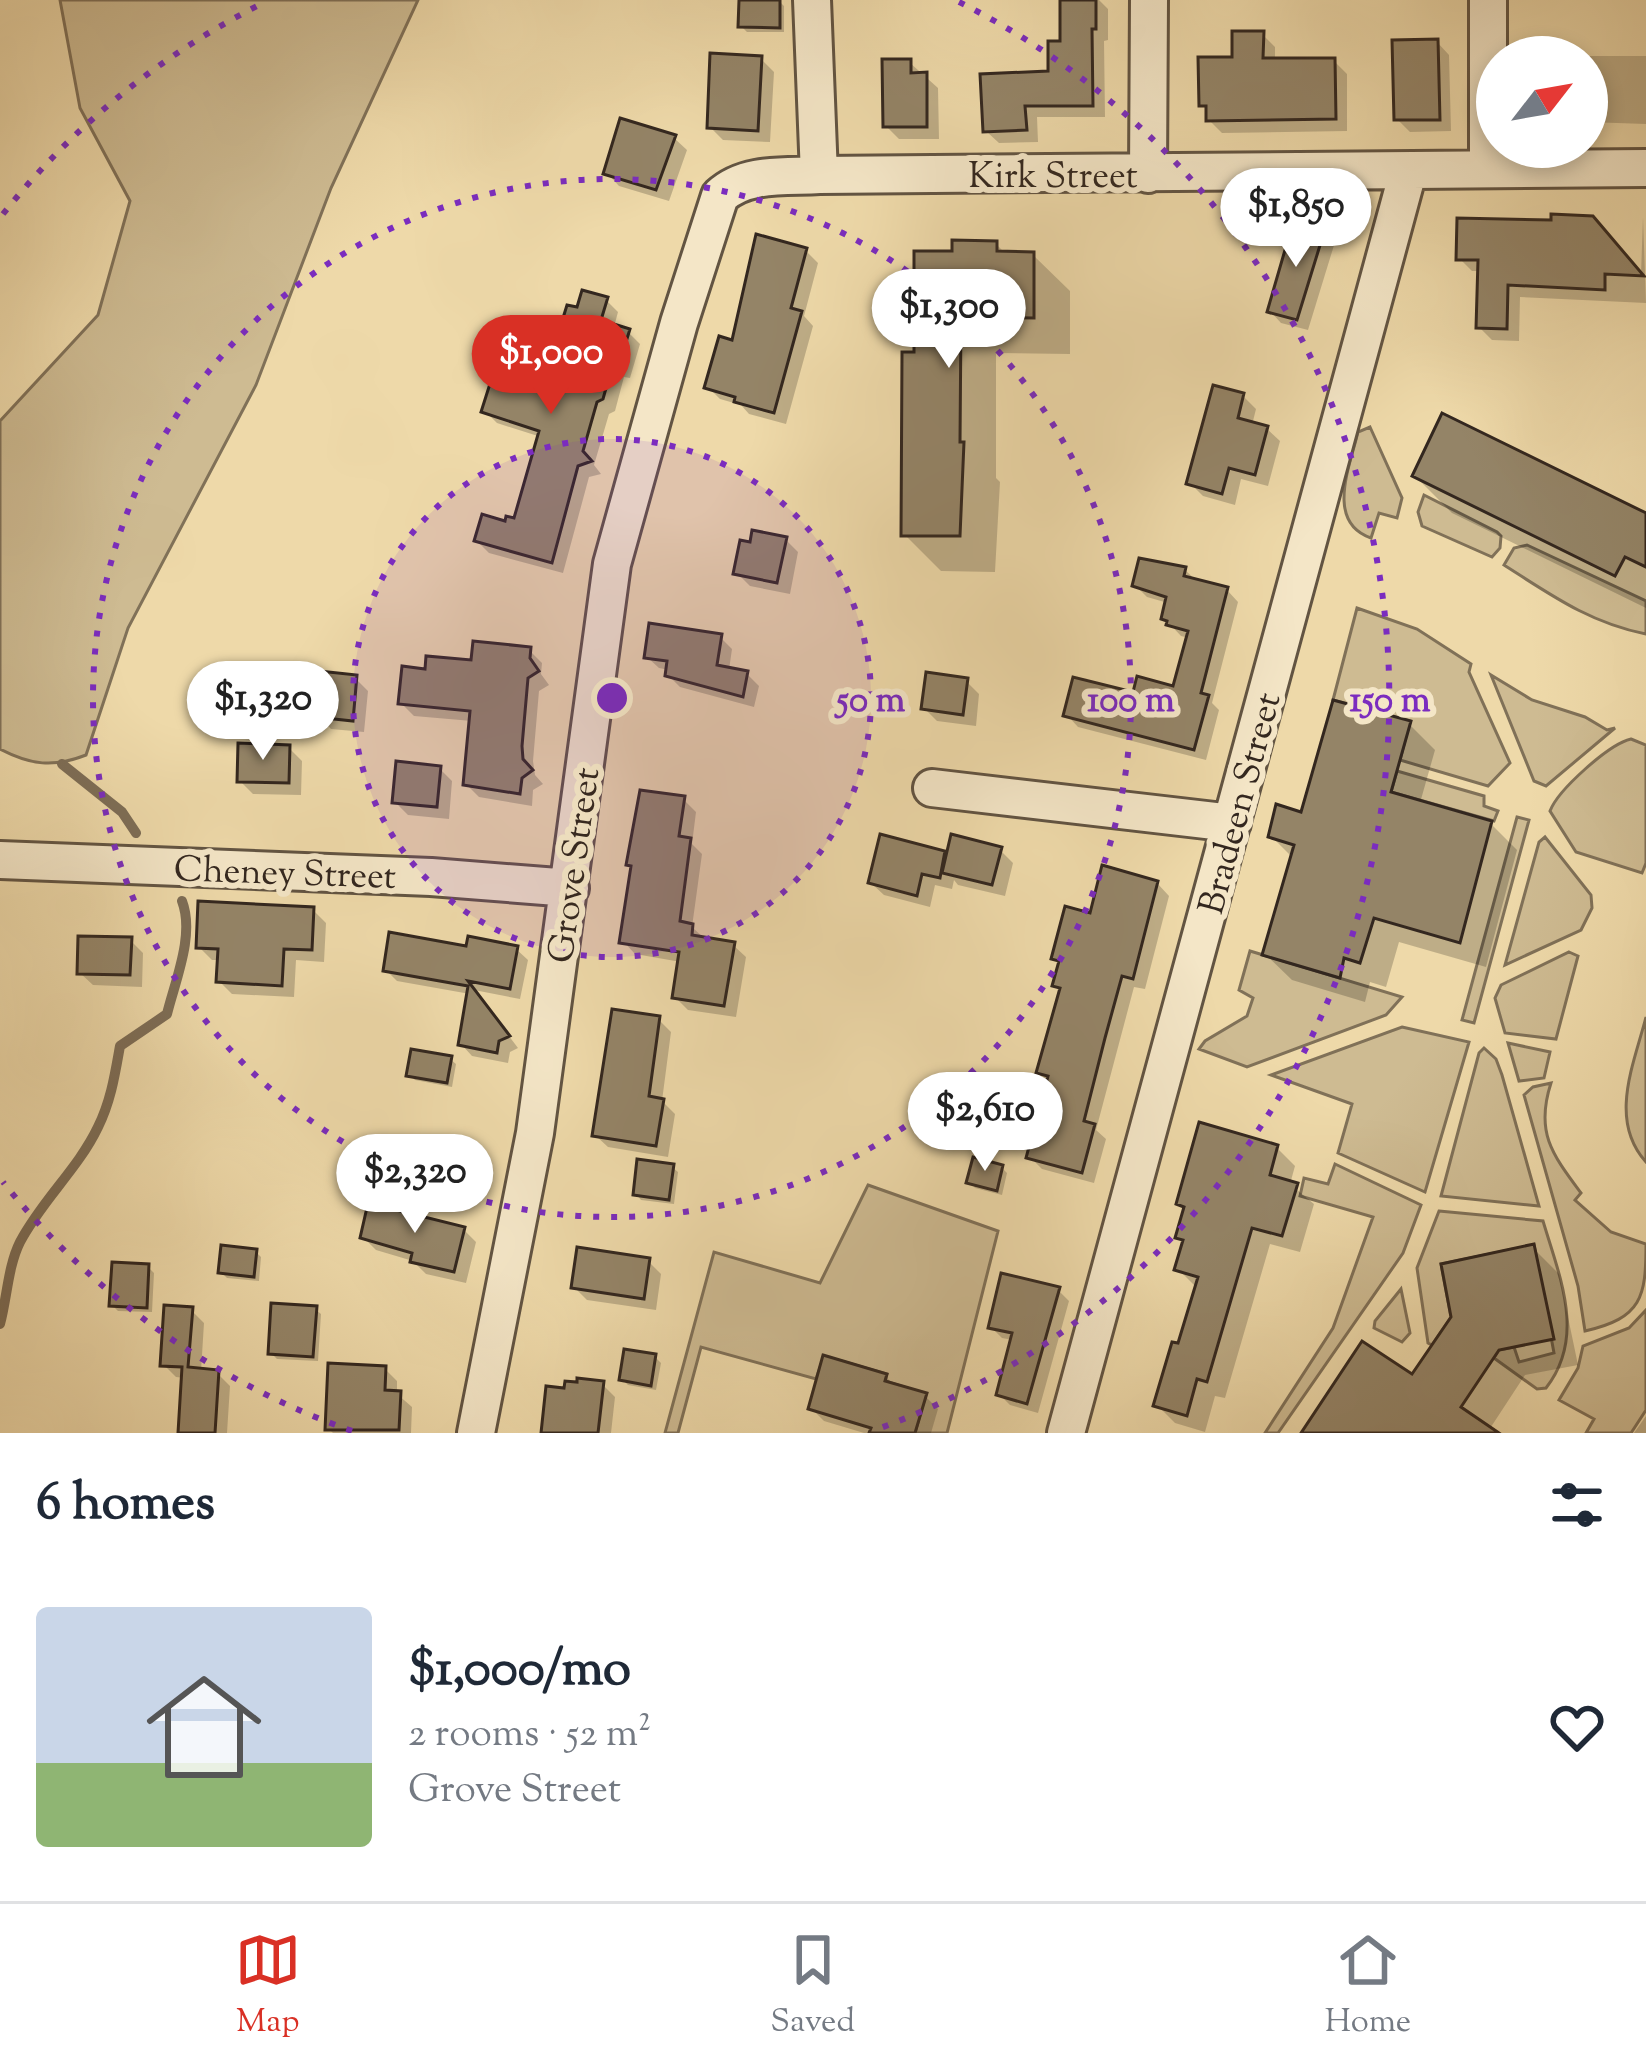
<!DOCTYPE html>
<meta charset="utf-8">
<style>
:root{--surface:#fff;--page:#f2f2f3;--text:#1f2937;--muted:#747a83;--line:#e0e1e3;--accent:#d93025}
body{margin:0;font-family:"Sorts Mill Goudy",serif;background:var(--page);color:var(--text);height:100vh;display:flex;flex-direction:column;font-size:45px;white-space:nowrap}
*{box-sizing:border-box;margin:0}
p{font-size:39px;color:var(--muted)}
.icon{flex:none;width:66px;height:66px;fill:none;stroke:currentColor;stroke-width:2;stroke-linecap:round;stroke-linejoin:round}
.map{position:relative;height:1433px;overflow:hidden}
.drawer{display:flex;flex-direction:column;background:var(--surface);flex:1}
.drawer>*{flex:none}
.needle{width:78px;rotate:59deg}
.controls{position:absolute;left:1476px;top:36px;display:grid;gap:24px}
.controls a{display:grid;place-items:center;width:132px;height:132px;border-radius:50%;background:var(--surface);box-shadow:0 6px 18px #0003;font-size:60px}
.price{position:absolute;translate:-50% -102px;padding:0 27px;border-radius:42px;background:#fff;color:#222;font-size:39px;line-height:78px;filter:drop-shadow(0 3px 6px #0008)}
.price::after{content:'';position:absolute;left:50%;top:72px;width:36px;height:27px;margin-left:-18px;background:inherit;clip-path:polygon(0 0,100% 0,50% 100%)}
.price.on{background:var(--accent);color:#fff}
ul{padding:0;list-style:none}
li{display:flex;align-items:center;gap:36px;height:300px;padding:0 36px}
li span{display:grid;place-items:center;flex:none;width:336px;height:240px;border-radius:12px;color:#555}
li>.icon{margin-inline-start:auto}
span .icon{width:144px;height:144px;fill:#fffc;stroke-width:1}
li b{font-size:51px}
h2{display:flex;justify-content:space-between;align-items:center;height:144px;padding:0 36px;font-size:51px}
.menu{display:flex;justify-content:space-around;align-items:center;height:168px;border-top:3px solid var(--line);background:var(--surface);font-size:33px;color:var(--muted)}
.menu a{display:grid;justify-items:center;gap:6px}
.menu .on{color:var(--accent)}
.map>svg:first-child{display:block}
.green{fill:#cebb92;stroke:#807158;stroke-width:3}
.shadow{fill:#0003}
.lines{fill:none;stroke-linecap:round;stroke-linejoin:round}
.stream{stroke:#7d6d56;stroke-width:10}
.building{fill:#948467;stroke:#33271f;stroke-width:3}
.minor-casing{stroke:#625442;stroke-width:42}
.minor{stroke:#f4e6c7;stroke-width:36}
.ring{fill:none;stroke:#7b2cbf;stroke-width:6;stroke-dasharray:6 12}
.labels{text-anchor:middle;stroke-width:12;stroke-linejoin:round;paint-order:stroke}
.street-label{font-size:36px;fill:#33271f;stroke:#f4e6c7}
.centre{fill:#7b2cbf;stroke:#f4e6c7;stroke-width:6}
.ring-label{font-size:36px;text-anchor:middle;font-weight:bold;fill:#7b2cbf;stroke:#f4e6c7;stroke-width:12;stroke-linejoin:round;paint-order:stroke}
</style>
<div class="map">
<svg width="1646" height="1433" viewBox="0 0 1646 1433">
<rect width="100%" height="100%" fill="#eed9a9"/>
<filter id="stains"><feTurbulence type="fractalNoise" baseFrequency=".00167" numOctaves="4"/><feColorMatrix values="0 0 0 0 .2 0 0 0 0 .09 0 0 0 0 .02 0 0 0 .5 -.17"/></filter>
<radialGradient id="worn" r=".72"><stop offset=".6" stop-color="#630" stop-opacity="0"/><stop offset="1" stop-color="#630" stop-opacity=".3"/></radialGradient>
<path class="green" d="M60 0H418L331 188 256 385 128 628 86 755C53 768 31 765 0 749V421L98 315 130 201 80 108Z
M1370 427 1402 498 1397 518 1379 513 1371 538C1325 522 1350 466 1358 432Z
M1424 495 1497 532 1501 536 1500 548 1492 557 1422 526 1418 512Z
M1527 545 1646 601V634C1590 623 1551 595 1504 565L1514 548Z
M1357 608 1417 629 1471 664 1469 672 1510 763 1488 786 1400 760 1410 721 1333 700Z
M1491 675 1532 700 1585 717 1607 730 1615 728 1546 786 1534 781Z
M1631 739 1646 745V863L1642 873 1576 852 1550 811C1558 790 1609 744 1631 739Z
M1397 771 1484 796V806L1498 811 1494 821 1391 792Z
M1517 817 1529 820 1474 1023 1462 1020Z
M1545 837 1591 895 1592 908 1581 930 1505 965 1539 842Z
M1250 951 1402 997 1386 1015 1247 1067 1199 1049 1205 1041 1247 1016 1253 998 1239 990Z
M1569 952 1578 956 1556 1039 1505 1033 1495 998 1501 985Z
M1646 1017V1162C1608 1120 1634 1064 1646 1017Z
M1402 1027 1469 1042 1425 1192 1338 1153 1352 1104 1271 1075Z
M1508 1043 1550 1052 1544 1078 1519 1081Z
M1484 1048 1496 1059 1502 1075 1539 1206 1441 1196 1479 1053Z
M1551 1083C1535 1132 1552 1154 1581 1193L1575 1200 1611 1232 1646 1244C1646 1297 1642 1318 1585 1331L1578 1286 1524 1095 1533 1087Z
M1335 1164 1421 1205 1403 1253 1278 1433H1265L1333 1328 1373 1217 1300 1196 1304 1178 1328 1184Z
M868 1185 998 1231 947 1433H915L926 1394 885 1381 887 1374 824 1356 816 1379 701 1347 678 1433H665L714 1252 820 1283Z
M1439 1211 1543 1221C1560 1278 1586 1337 1546 1388L1537 1389 1494 1358 1499 1350 1514 1347 1519 1362 1554 1353 1534 1245 1441 1264 1451 1317 1432 1345 1428 1343 1417 1268Z
M1401 1289 1410 1333 1402 1342 1374 1328 1375 1321Z
M1646 1310V1410L1631 1433H1586L1594 1419 1559 1400 1578 1368 1583 1346 1629 1328Z"/>
<path class="shadow" d="M742 0H778L784 6V32H747L741 26Z
M1063 0H1099L1108 9V40L1104 41 1105 117H1037L1038 142 999 143 986 131 1051 74 1064 44Z
M1262 34 1275 47V61H1334L1347 74V131L1222 133 1209 120V112L1202 104 1235 60Z
M1437 42 1449 55 1451 131 1410 132 1397 119Z
M1549 56H1646V124L1587 122V57Z
M761 59 774 72 770 142 723 140 710 127Z
M909 62 938 88 939 139H899L886 126Z
M674 138 687 150 669 201 619 186 607 173Z
M1643 217 1646 303 1520 297 1519 341 1492 340 1479 327 1480 271H1472L1459 258 1460 221 1641 274Z
M1324 231 1335 242 1308 330 1281 323 1270 311Z
M996 244 1006 254 1033 255 1070 291V354L996 353V478L1000 482 995 572 941 571 904 534 917 355 955 254Z
M806 251 818 263 804 316 813 326 786 424 749 414 741 405 720 399 708 387 734 344Z
M606 300 618 312 614 327 628 332 640 344 630 378 624 377 615 411 609 414 594 465 601 474 589 477 563 573 489 553 477 541 516 522 541 437 497 423 485 411 558 345 579 311Z
M1243 396 1256 409 1252 425 1267 429 1280 441 1268 486 1241 479 1235 505 1203 496 1190 483Z
M1415 476 1646 516V608L1452 513Z
M786 540 798 552 790 594 750 586 737 573Z
M1185 570 1198 582 1227 590 1238 602 1212 703 1219 710 1206 760 1078 727 1067 715 1135 695 1175 690 1189 638 1181 636 1164 618 1168 603 1147 597 1135 585Z
M720 637 732 649 729 670 747 674 759 686 754 707 680 687 668 675 669 670 659 668 647 657Z
M529 650 542 663 541 674 549 685 539 691 533 761 535 775 543 784 533 790 532 806 479 797 466 784 472 721 414 716 401 703 427 672Z
M355 678 368 691 364 732 331 729 319 716Z
M966 681 979 694 976 726 937 721 924 708Z
M1409 724 1435 750 1420 803 1491 824 1517 850 1486 967 1399 942 1386 987 1370 982 1365 1002 1292 980 1265 954 1293 858 1271 836 1303 815Z
M289 748 302 761 301 795 253 794 240 781Z
M440 769 452 781 449 819 408 815 395 802Z
M683 799 696 812 692 844 702 854 692 927 706 940 733 945 746 957 736 1017 688 1010 675 997 681 962 635 954 623 941Z
M1000 850 1013 863 1005 896 958 885 954 880 952 889 935 885 930 907 884 895 871 883 943 853 948 859Z
M1157 883 1169 896 1145 989 1134 987 1096 1130 1106 1139 1094 1183 1042 1169 1030 1157 1049 1082 1039 1072 1062 992 1056 985 1061 965 1054 958 1092 916Z
M313 910 326 923 324 962 296 960 294 997 232 994 219 981 220 960H212L199 947Z
M130 940 143 953 142 987 93 985 80 973Z
M516 949 528 960 520 999 474 990 518 1048 510 1052 508 1063 472 1056 461 1044 470 994 397 981 386 970 468 950Z
M658 1019 671 1032 662 1101 675 1114 668 1157 608 1147 595 1135Z
M450 1059 456 1064 452 1087 415 1080 409 1074Z
M1277 1148 1295 1166 1290 1184 1314 1204 1300 1252 1270 1244 1225 1398 1215 1396 1205 1432 1175 1423 1157 1405 1198 1289 1178 1269 1185 1244 1179 1237 1186 1210 1179 1204Z
M396 1163 402 1169 394 1201 366 1194 360 1188Z
M672 1167 678 1172 674 1204 641 1200 636 1194Z
M1002 1168 1007 1173 1002 1195 975 1188 970 1182Z
M463 1229 476 1242 466 1283 426 1274 413 1261 376 1250 363 1237Z
M1533 1248 1559 1274 1578 1365 1525 1375 1489 1430 1413 1378Z
M256 1252 261 1257 259 1281 227 1278 221 1272Z
M648 1261 661 1274 656 1310 587 1300 574 1287Z
M148 1267 154 1273 152 1312 118 1311 112 1305Z
M1058 1290 1069 1301 1038 1413 1010 1405 999 1394 1013 1340 1002 1338 991 1327Z
M315 1309 321 1314 318 1361 277 1359 271 1353Z
M191 1310 204 1323 201 1371 217 1373 230 1386 227 1433H181L185 1378 176 1377 163 1364Z
M655 1357 661 1363 656 1390 628 1385 622 1379Z
M384 1368 397 1381V1394L412 1407 411 1433H333L328 1428Z
M886 1377 897 1388 925 1396 938 1409 931 1433H864L824 1421 811 1408Z
M602 1384 615 1397 611 1433H544L566 1391Z
M1646 1416V1433H1634Z"/>
<g class="lines">
<path class="stream" d="M62 764 122 812 136 833
M0 1324C7 1298 8 1266 20 1242 42 1200 78 1169 98 1127 111 1101 115 1074 120 1046L167 1014C175 981 195 935 182 901"/>
</g>
<path class="building" d="M739 0H780V28L738 27Z
M1060 0H1096V29H1092L1093 106H1025L1027 130 983 132 980 74 1048 71V41H1060Z
M1232 31H1264L1263 58H1335L1336 119 1206 121V106H1199L1198 57H1232Z
M1438 39 1440 120H1394L1392 40Z
M710 53 762 56 758 131 707 128Z
M882 59H911V73L927 72V127H883Z
M620 118 676 135 656 190 603 174Z
M1551 214 1593 216 1644 276 1605 274V290L1508 285 1507 329 1476 328 1478 260H1456L1457 218 1551 220Z
M1294 219 1325 229 1297 320 1267 312Z
M756 234 807 248 791 308 802 311 774 413 734 402 735 397 704 388 719 336 732 340Z
M952 240 997 241V251L1034 252V318L961 317 960 442H964L960 536H901L902 352H914V251H952Z
M582 290 608 297 601 320 630 329 618 368 612 367 603 399 597 402 583 451 592 461 578 466 552 563 474 541 482 514 505 521 506 516 514 518 539 431 481 412 508 327 556 341 567 305 577 307Z
M1213 385 1244 393 1238 418 1268 426 1255 475 1229 468 1222 494 1186 484Z
M1442 413 1646 513V567L1625 557 1615 576 1412 476Z
M752 530 787 537 777 583 733 574 740 540 750 542Z
M1139 558 1186 567 1184 576 1228 587 1201 693 1209 695 1194 750 1063 716 1073 677 1133 692 1137 676 1173 686 1188 631 1166 625 1167 621 1161 619 1166 597 1132 586Z
M649 623 722 634 717 665 748 671 743 697 665 676 667 661 644 658Z
M473 641 531 647 530 658 539 671 528 678 522 746 523 759 533 770 522 778 520 794 463 785 470 711 398 704 402 666 425 669 426 656 471 660Z
M319 671 357 675 353 721 315 717Z
M926 672 968 678 963 715 921 709Z
M1333 700 1411 721 1391 792 1492 821 1460 943 1374 918 1360 963 1344 958 1340 978 1262 955 1294 845 1268 837 1276 804 1301 812Z
M238 743 290 745 289 783 237 782Z
M396 761 441 766 437 807 392 803Z
M640 790 685 796 679 836 691 838 680 921 693 924 692 935 735 942 724 1006 672 998 679 952 619 943 631 866 626 865Z
M880 834 945 851 940 878 922 874 917 896 868 883Z
M951 834 1002 847 992 885 942 873Z
M1102 865 1158 881 1133 979 1122 976 1105 1038 1084 1121 1095 1124 1082 1173 1026 1158 1048 1076 1036 1073 1060 988 1052 986 1059 961 1051 959 1065 906 1090 913Z
M198 901 314 907 312 950 284 949 282 986 216 982 218 949 196 948Z
M389 932 466 946 468 936 518 946 510 989 468 981 510 1036 499 1041 497 1053 458 1045 468 986 383 971Z
M78 936 132 937 130 975 77 974Z
M612 1009 660 1016 649 1096 664 1099 656 1146 592 1136Z
M411 1049 452 1056 447 1083 406 1076Z
M1199 1122 1278 1145 1270 1175 1298 1183 1282 1236 1252 1228 1207 1382 1197 1379 1187 1416 1153 1406 1172 1342 1178 1343 1198 1277 1174 1270 1183 1240 1175 1238 1184 1207 1176 1204Z
M366 1152 398 1160 389 1197 357 1189Z
M973 1157 1003 1165 997 1191 966 1183Z
M637 1159 674 1164 669 1200 633 1195Z
M368 1203 465 1227 454 1272 410 1262 412 1253 360 1238Z
M1534 1244 1554 1339 1499 1350 1461 1407 1499 1433H1301L1362 1341 1412 1374 1451 1317 1441 1264Z
M221 1245 257 1249 254 1277 218 1273Z
M577 1247 650 1258 644 1299 571 1288Z
M112 1262 149 1264 147 1308 109 1306Z
M1001 1273 1060 1287 1027 1404 996 1395 1012 1333 988 1328Z
M271 1303 317 1306 313 1357 268 1354Z
M164 1305 193 1307 188 1367 219 1370 215 1433H178L182 1367 160 1366Z
M624 1349 656 1354 651 1386 619 1380Z
M823 1355 887 1374 885 1381 927 1393 915 1433H869L871 1428 808 1409Z
M328 1363 386 1366 385 1390 401 1391 399 1430H325Z
M577 1378 604 1381 598 1433H541L546 1386 564 1388 565 1381 577 1382Z"/>
<g class="lines">
<defs>
<path id="minor" d="M812 0 819 175
M1488 0V169
M1148 174 1149 0
M932 788 1232 823
M0 860 431 877 570 888
M476 1433 535 1133 612 564 679 323 720 196C746 172 786 177 819 175L1646 168
M1066 1433 1408 172"/>
</defs>
<use href="#minor" class="minor-casing"/>
<use href="#minor" class="minor"/>
</g>
<circle cx="612" cy="698" r="259" fill="#7b2cbf" fill-opacity=".12"/>
<g class="ring">
<circle cx="612" cy="698" r="259"/>
<circle cx="612" cy="698" r="519"/>
<path d="M352 1431A778 778 0 0 1 3 1182M3 214A778 778 0 0 1 265 2M959 2A778 778 0 0 1 872 1431"/>
</g>
<g class="labels">
<g class="street-label">
<text x="1053" y="187">Kirk Street</text>
<text transform="translate(1238 803) rotate(-75)" y="13">Bradeen Street</text>
<text transform="translate(572 865) rotate(-82)" y="13">Grove Street</text>
<text transform="translate(285 871) rotate(2)" y="13">Cheney Street</text>
</g>
</g>
<circle cx="612" cy="698" r="18" class="centre"/>
<g class="ring-label">
<text x="871" y="711">50 m</text>
<text x="1131" y="711">100 m</text>
<text x="1390" y="711">150 m</text>
</g>
<rect width="100%" height="100%" filter="url(#stains)"/>
<rect width="100%" height="100%" fill="url(#worn)"/>
</svg>
<div class="controls">
<a><svg class="needle" viewBox="-14 -14 28 28"><path d="M0-13l5 13h-10z" fill="#e53935"/><path d="M0 13l5-13h-10z" fill="#747a83"/></svg></a>
</div>
<b class="price" style="left:1296px;top:270px">$1,850</b>
<b class="price" style="left:949px;top:371px">$1,300</b>
<b class="price on" style="left:551px;top:417px">$1,000</b>
<b class="price" style="left:263px;top:763px">$1,320</b>
<b class="price" style="left:985px;top:1174px">$2,610</b>
<b class="price" style="left:415px;top:1236px">$2,320</b>
</div>
<section class="drawer">
<h2>6 homes<svg class="icon" aria-label="filters" viewBox="0 0 24 24"><path d="M4 7h16M4 17h16"/><circle cx="9" cy="7" r="2"/><circle cx="15" cy="17" r="2"/></svg></h2>
<ul>
<li><span style="background:linear-gradient(#c9d6e8 65%,#8fb573 0)"><svg class="icon" aria-label="home" viewBox="0 0 24 24"><path d="M3 11l9-7 9 7M6 9v11h12V9"/></svg></span><div><b>$1,000/mo</b><p>2 rooms · 52 m²</p><p>Grove Street</p></div><svg class="icon" aria-label="heart" viewBox="0 0 24 24"><path d="M12 20l-8-8c-3-5 5-10 8-4 3-6 11-1 8 4z"/></svg></li>
</ul>
</section>
<nav class="menu">
<a class="on"><svg class="icon" aria-label="map" viewBox="0 0 24 24"><path d="M3 6l6-2 6 2 6-2v14l-6 2-6-2-6 2zM9 4v14M15 6v14"/></svg>Map</a>
<a><svg class="icon" aria-label="saved" viewBox="0 0 24 24"><path d="M7 4h10v16l-5-4-5 4z"/></svg>Saved</a>
<a><svg class="icon" aria-label="home" viewBox="0 0 24 24"><path d="M3 11l9-7 9 7M6 9v11h12V9"/></svg>Home</a>
</nav>
